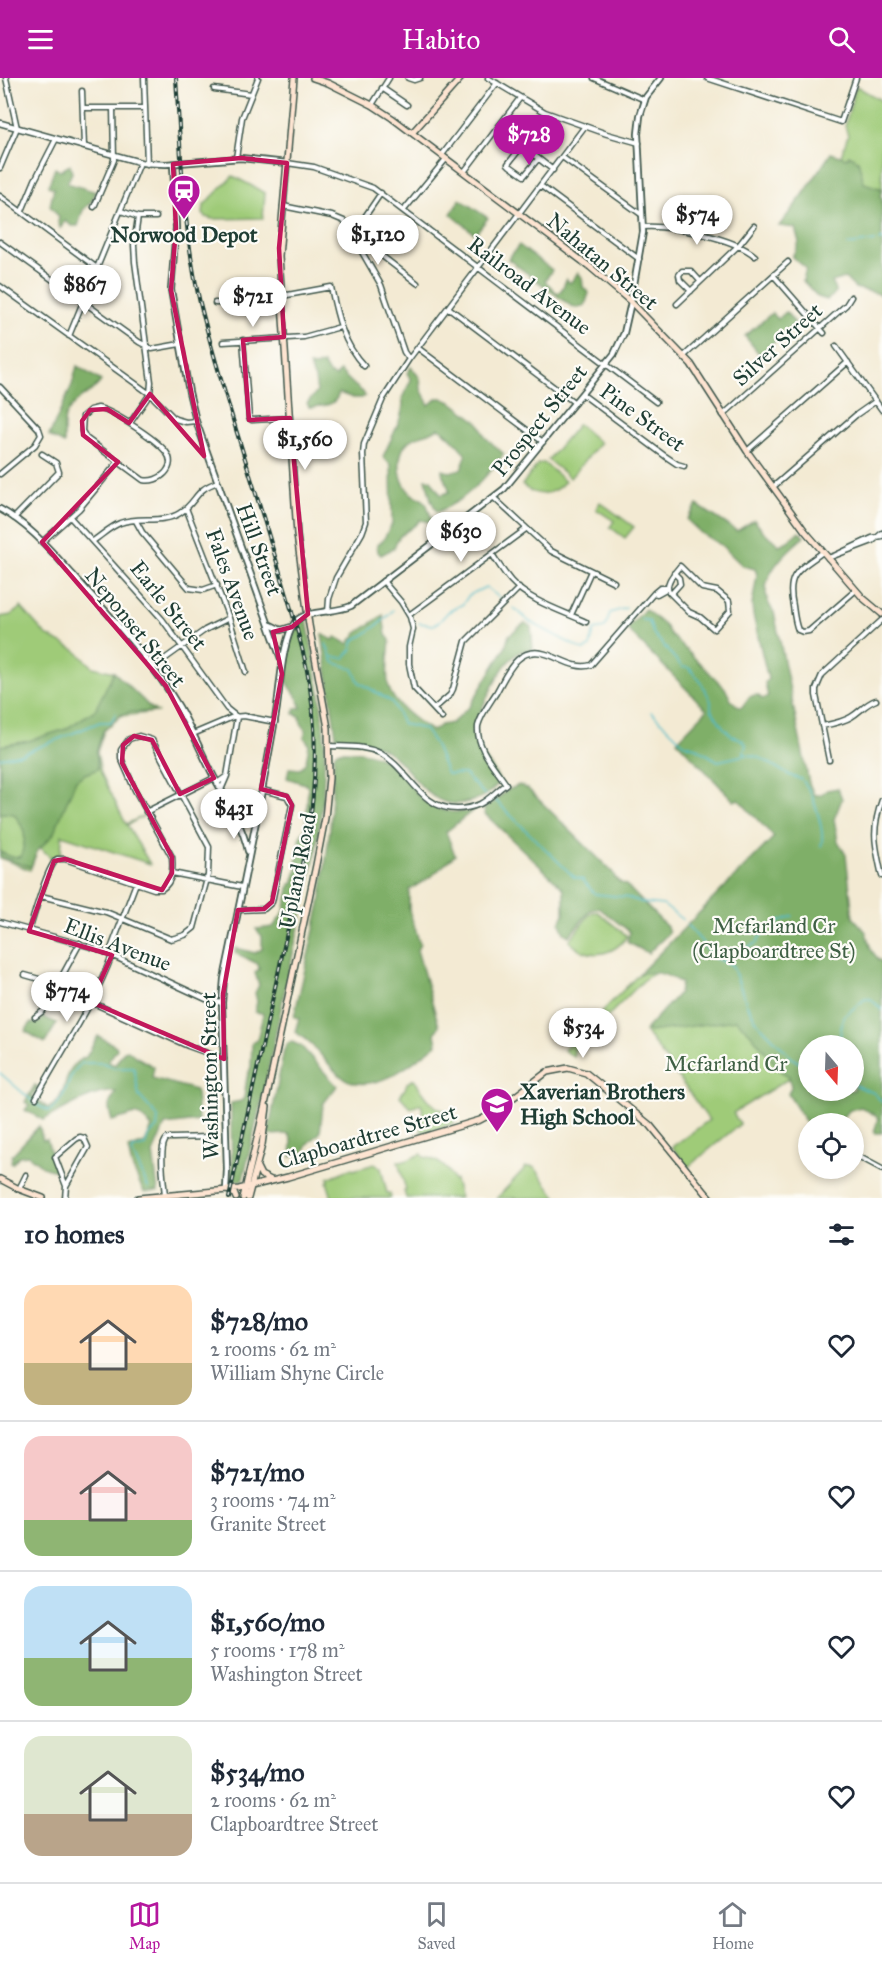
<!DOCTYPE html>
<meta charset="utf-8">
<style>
:root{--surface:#fff;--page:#f6f6f7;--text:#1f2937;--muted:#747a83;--line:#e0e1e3;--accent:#b5179e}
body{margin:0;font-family:"IM FELL Great Primer",serif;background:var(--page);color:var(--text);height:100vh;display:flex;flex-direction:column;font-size:22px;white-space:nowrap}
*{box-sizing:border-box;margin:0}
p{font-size:20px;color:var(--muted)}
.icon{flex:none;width:33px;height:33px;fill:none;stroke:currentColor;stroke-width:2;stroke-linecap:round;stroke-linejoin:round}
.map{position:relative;height:1120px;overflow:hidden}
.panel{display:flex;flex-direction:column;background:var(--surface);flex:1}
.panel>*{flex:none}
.needle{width:39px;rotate:161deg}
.controls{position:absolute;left:798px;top:957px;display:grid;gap:12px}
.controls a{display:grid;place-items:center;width:66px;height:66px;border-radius:50%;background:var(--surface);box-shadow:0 3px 9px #0003;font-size:30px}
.price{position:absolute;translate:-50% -51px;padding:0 14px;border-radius:21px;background:#fff;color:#222;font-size:20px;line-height:39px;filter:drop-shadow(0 2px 3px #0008)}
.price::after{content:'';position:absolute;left:50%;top:36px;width:18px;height:14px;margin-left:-9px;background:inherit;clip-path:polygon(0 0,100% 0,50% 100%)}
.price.current{background:var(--accent);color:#fff}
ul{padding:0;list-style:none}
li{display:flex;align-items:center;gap:18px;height:150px;padding:0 24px}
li+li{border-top:2px solid var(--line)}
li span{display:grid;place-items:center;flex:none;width:168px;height:120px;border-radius:18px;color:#555}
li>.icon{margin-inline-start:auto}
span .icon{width:72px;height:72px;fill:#fffc;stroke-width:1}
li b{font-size:26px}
h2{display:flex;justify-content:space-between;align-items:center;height:72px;padding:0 24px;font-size:26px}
header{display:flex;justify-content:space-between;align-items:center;height:78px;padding:0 24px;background:var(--accent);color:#fff;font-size:27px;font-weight:600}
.tab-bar{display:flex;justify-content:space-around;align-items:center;height:84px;border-top:2px solid var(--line);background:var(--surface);font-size:16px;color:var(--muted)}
.tab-bar a{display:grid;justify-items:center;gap:3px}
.tab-bar .current{color:var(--accent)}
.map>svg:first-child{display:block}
.green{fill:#9fcb78;stroke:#5f8456;stroke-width:1.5;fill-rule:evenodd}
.forest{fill:#7faf68;stroke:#4f764e;stroke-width:1.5;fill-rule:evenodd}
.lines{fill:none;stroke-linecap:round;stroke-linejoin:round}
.stream{stroke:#4ebbc8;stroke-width:1.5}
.minor-casing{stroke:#3f574c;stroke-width:7}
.tertiary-casing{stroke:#3f574c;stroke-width:8}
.secondary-casing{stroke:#3f574c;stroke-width:8}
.minor{stroke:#fff;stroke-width:4}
.tertiary{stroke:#fff;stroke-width:4.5}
.secondary{stroke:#fde4d1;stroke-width:5}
.rail-casing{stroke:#1f3d34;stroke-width:4}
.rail{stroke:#fdfcf7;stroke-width:1.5;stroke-dasharray:4.5;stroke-linecap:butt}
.marked{fill:none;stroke:#c2185b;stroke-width:4.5;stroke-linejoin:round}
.labels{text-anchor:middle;stroke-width:4.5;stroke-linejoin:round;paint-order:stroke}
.poi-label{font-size:22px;font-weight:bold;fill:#1f3d34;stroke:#fdfcf7}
.street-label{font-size:22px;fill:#1f3d34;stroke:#fdfcf7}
.park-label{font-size:22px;fill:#3f6045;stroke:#fdfcf7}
</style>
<header><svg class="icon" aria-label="menu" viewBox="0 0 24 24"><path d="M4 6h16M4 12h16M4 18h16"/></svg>Habito<svg class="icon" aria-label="search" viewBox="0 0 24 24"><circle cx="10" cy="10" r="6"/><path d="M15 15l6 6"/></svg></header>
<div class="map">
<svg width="882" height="1120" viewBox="0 0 882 1120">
<rect width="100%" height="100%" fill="#fdfcf7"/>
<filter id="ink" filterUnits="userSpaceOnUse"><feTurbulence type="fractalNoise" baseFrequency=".0167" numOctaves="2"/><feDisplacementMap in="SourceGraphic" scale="12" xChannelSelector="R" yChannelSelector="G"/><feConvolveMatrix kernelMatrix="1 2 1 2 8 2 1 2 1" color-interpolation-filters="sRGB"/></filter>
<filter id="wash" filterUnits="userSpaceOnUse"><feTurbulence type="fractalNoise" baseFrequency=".008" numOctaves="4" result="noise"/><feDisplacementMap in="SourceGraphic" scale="24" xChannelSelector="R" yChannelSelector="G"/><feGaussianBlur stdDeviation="1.35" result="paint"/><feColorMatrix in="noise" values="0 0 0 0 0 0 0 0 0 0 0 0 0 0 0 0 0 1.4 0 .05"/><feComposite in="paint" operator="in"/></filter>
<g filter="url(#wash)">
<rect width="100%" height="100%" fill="#f3ead3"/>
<path class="green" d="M856 8 882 23V111L863 105 848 78 847 81 841 78 848 57 845 48Z
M233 98 265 115 263 140 212 141 206 139 203 136 204 127Z
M578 346 600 365 570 400 548 382Z
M544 385 565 403C553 418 536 420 522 407L538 386Z
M600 424 634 449 625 460 610 449 614 443 596 431Z
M21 529 46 557 75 572 93 589 114 594 108 606 128 612 157 634 121 638 104 653 97 674 101 695 126 746 144 738 127 747 150 786 62 757 61 776 51 780 39 768 30 792 0 780V539L11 537Z
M815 718 882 1004 820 1045 788 1001 733 1035 740 1046 688 1089 672 1069 709 1042 645 953 743 935 661 892 646 900 574 972V979L564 972ZM808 968H854V1012H808Z
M593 834H598L627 858C613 879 587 882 569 863L589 837Z
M414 1001C420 1010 426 1021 435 1028 444 1035 447 1030 455 1041L454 1045 435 1052 421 1054 423 1034 421 1026 411 1030 400 1018 405 1011 407 1005Z
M422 1076 423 1079C436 1080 449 1090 453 1102H455L460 1120H406L404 1113 406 1112 398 1084C409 1084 411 1079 422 1076Z
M375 1086 381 1090 387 1115H390L391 1120H332L327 1104 329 1103 328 1100 352 1090 353 1092Z
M526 1089H533L536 1091 557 1120H497Z"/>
<path class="forest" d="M831 75 847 80 849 77 858 82 864 105 882 111 880 119 882 121V218L880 216 855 210 845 200 832 204 836 215 827 222 818 219 803 203 806 190 792 179 799 164 795 150 779 148 803 117Z
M70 87 72 95 67 105 96 114 91 124 83 132 78 148H72L65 143 60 150 58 144 59 139 50 128 54 110 48 108 55 90 60 93Z
M460 121 488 140 475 156 451 136Z
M519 167 552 192 545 203 557 215C563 213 564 207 566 201L570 205 578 195C584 199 582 204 583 209L589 215 585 227 579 230 571 228 508 181Z
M786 234 795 245 760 277 745 258 772 235 778 241Z
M323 286 329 296 336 299 340 293C347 300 355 309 363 314L365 318 362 320H353L339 315C335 329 322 328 309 329L307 325 317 314 315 301 309 288 315 289Z
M77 288 101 303C93 316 76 318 66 337 62 345 65 357 64 366L49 358 72 307Z
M411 289 420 300 421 311 429 327 437 320H442L453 325 479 345 485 359 504 376C486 399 466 423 437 434L431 422 426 401 431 402 441 417 449 414C449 405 442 401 442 392L450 394 461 391 466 378C462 370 446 354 439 350 434 352 431 355 426 356 418 359 412 359 406 366 393 383 401 417 422 421L427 427 433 445 420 442C411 454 399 452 394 470L381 477 378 474 377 467 383 462 392 446 391 387 383 379C389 363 407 335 402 320L411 302 407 295Z
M697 427 737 453 754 442 763 453 779 467 788 463 799 453 804 459C782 477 751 506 774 534L809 705 814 717H820L827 712 838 710 842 721 834 741 838 763 846 777 853 839 866 854 871 872 879 882 882 883V1055H874L878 1041 875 1037 861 1029 850 1032 837 1045 807 1046 788 1016 791 1009 789 998 781 994 751 956 736 942 650 954 646 951 679 915 681 905C666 896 656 892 639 896L774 759 738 721 734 723 677 663 707 632 627 551 645 531 665 548 670 556 725 610 731 622 739 629H742L750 618 758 617 762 621 768 619 765 605 768 601 753 537 752 527 757 497 755 491 743 488 721 467 702 456 687 442ZM808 968H854V1012H808Z
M383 537 386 557 390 562C389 577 385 595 389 610 393 626 419 645 432 653L441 647 452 645 470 628 505 570 509 557 525 545 531 549 533 571C523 571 516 575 509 583 499 593 473 644 474 658 477 675 493 686 499 702 496 711 484 719 475 722 426 740 417 689 382 670 371 664 354 664 341 663L336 658 322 556 333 562 336 559 348 566 356 556Z
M304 541 307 542 320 615 325 666 323 720 316 773 283 920 266 1004 243 1101 240 1103 232 1102 231 1027V1025L241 1023 244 1020 247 999 251 989 252 965 257 962 263 937 262 935 255 934 257 923 255 915 259 907 255 895 259 891 258 886 235 875 236 870 255 875 262 871V858L256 851 273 849 284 834 290 806H293L299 786 296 785 300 768 299 761 306 749 308 709 305 706 287 700 289 690 300 691 306 684 309 666 304 659 306 652 301 645 300 638 294 636 295 630H301C299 616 289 612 286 600 284 586 291 548 304 541Z
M114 594 143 622 154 634H130L120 637 103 653 96 674 98 691 85 696 76 702 53 757 37 773 31 789 0 779V774L12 779H21C26 759 27 753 14 736L0 735V668L28 663 66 651 95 632Z
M340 673C353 673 365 673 377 678 419 698 411 741 472 733L446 754 455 777 432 798 409 812V832L420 866 417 872 439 948 435 956 437 966C411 986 366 1026 335 993 322 979 312 964 295 954L299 940 294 939 320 826 330 751 334 679 335 675Z
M519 707 528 711 613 795C615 802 619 804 626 807L667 849 669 855 648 875 627 864 630 854 599 830 591 832 569 858 564 855 560 845 564 836V811L485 736 484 731 508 712Z
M43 939 57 945 45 965 25 953 31 945H39Z
M98 958 116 968 117 971 108 984 115 987 124 973 128 972 135 978 154 989 152 1000 196 1012 198 1043 165 1047 153 1075 158 1113 144 1114 132 1089 128 1071 145 1065 152 1049 140 1038 135 1036 112 1043C107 1027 108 1027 116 1014 94 1012 63 1032 43 1042L25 1032 29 1027 25 1024 35 1007 38 1009 32 1018 48 1030C71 1021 59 988 86 979Z
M292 964 301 968 337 1008 323 1026 320 1055 308 1066 304 1074 291 1079 292 1063 289 1056 268 1057 284 972 288 965Z
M39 1048 43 1062 47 1061 56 1093 45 1090 28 1077 19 1078 13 1085H11L12 1077Z"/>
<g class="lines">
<path class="stream" d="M880 161H882
M879 163 882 162
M848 167 875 163
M514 530 530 544 583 572 590 569 594 552 605 550 610 535 626 530
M640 541 649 543 653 555 682 589 689 590 701 604 711 623V631L723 649 732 658 741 661 746 666 744 674 746 677C767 677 781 698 801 701
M419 545 433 547 438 545 448 534 463 526 469 517 486 509 501 521
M326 566 333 584 353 591 359 604 392 624 403 646 424 651 434 665 447 696H464L485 717
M333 579 344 580 352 571 354 562C364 558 387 541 393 532
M651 634 683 665 695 669 718 683 745 677
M0 680 22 676 100 644H111L116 635
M803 703C813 714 826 755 821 768
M494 721 574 799 582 801 595 816 625 819 644 825 663 827 683 842
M687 847 702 864 704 868 715 880 732 887 747 927 758 945 792 980 808 990
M723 883C736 878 744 870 757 865 762 849 779 844 793 838
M836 968 839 965 843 939 865 921H871L882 932
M0 995 37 1027 49 1033C70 1019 64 1000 82 985H103L114 990H134L139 1018 158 1039 157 1050 148 1058 145 1068 133 1071 132 1076 136 1082 149 1111
M854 1007 874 1015 882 1024"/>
</g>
</g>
<g filter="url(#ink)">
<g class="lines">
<defs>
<path id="minor" d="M144 0 147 86
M408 0 414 2 420 0
M488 0 545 34 607 56 639 65
M594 0 645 22
M707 0 841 44 856 0
M382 10 407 27
M214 11 251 16
M82 13 84 69
M372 27 389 0
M83 30H145
M520 66 553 92
M522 68 508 86 510 88 524 98 538 81
M442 77 497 5
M562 79 642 137
M236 80 242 40 258 0
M287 85 314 89 373 110 656 324
M0 90 17 50 6 0
M464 94 520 20
M541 108 639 181
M381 115 364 140 351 154 417 205
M0 118 97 190
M283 128 332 138 344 143 381 207 404 274 409 281
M94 129 114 82 113 30
M404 132 446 81
M22 133 35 102 56 61
M121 133 138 139 134 167 135 184 151 304 150 316 130 345
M138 139H156
M643 149C671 147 734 160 755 178
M0 164 139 264 152 271 180 266
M774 198 824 255
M0 208 150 316 175 341 186 344 196 343
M691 213 680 202 679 197 682 193H691L700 203
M282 218 331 209C337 238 343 266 364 288
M215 225 282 227
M677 226 739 167 754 148
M449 230 575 325
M69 258 140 85
M243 262 249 340 252 342 289 340
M223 264 304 259 340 249
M836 268 882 332
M418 270 543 364
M684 278 788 184
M0 309 39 351 41 357 35 367 0 396
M582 316 665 378 677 386 684 388
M98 330C113 333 156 361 166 374 178 389 159 406 143 402L86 360 82 353 83 338 90 332Z
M723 337 846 227 851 219
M747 373 848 284
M773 409 856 337 876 323
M494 420 551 473 614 504
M186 430 229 540 246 594
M70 439 162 541 227 631 237 639 227 698
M14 440 59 394 56 385 42 376
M136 443 142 454 189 510 203 512 217 507
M93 463C102 457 110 449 120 445 139 438 163 446 180 435 197 424 195 411 218 404
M42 464 79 431 118 384
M823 474C798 492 786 496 793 528 794 536 795 545 798 552L803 554 809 553 856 512
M492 476C498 485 504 495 511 503 529 523 562 533 586 544
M836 477 872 460 882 458
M828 480 873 463 882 455
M680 488 702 510 717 513 729 523 730 533 714 551 700 539 689 534 669 514C665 504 674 496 680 488Z
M383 503 401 524 410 539 413 551 409 569V586L414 610 442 640
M666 511 657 516 654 515 660 510H667
M671 516 680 506 679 500 674 495
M328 534 329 521 336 500 362 455 366 444 363 376 364 366 383 321 409 281 585 48
M409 537 526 451
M571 537 591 493
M152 590 205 552 229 540
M434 631 450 617 453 611 466 563 519 510
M822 648C832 646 843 644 851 639 861 633 865 626 876 622
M193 656 233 639 244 638 275 644
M329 668C347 669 363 667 380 675 409 690 419 731 457 731 465 731 473 729 480 726 490 721 497 712 506 706 494 688 476 670 478 648 481 636 489 626 496 615 507 596 517 567 546 576 560 580 576 592 591 587L654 515
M829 682 816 617V611L822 597 882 542
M217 705 227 698 221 712
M882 722C871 752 875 767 882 798
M146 734 214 700
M172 795 242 809
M238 832 264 831 272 824 292 727 287 718 262 712
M0 844 98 871 208 922 222 925
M29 853C34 838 47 789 57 781H65L154 811H162C173 803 173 792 172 779L135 712 121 680V672L129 661 139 658 152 662 209 769 208 797 194 850 185 857 171 861 106 834 41 818
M109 876 136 805
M25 897 57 906
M91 924 188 968 224 981
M35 939 43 933 80 865
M36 1020C62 972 93 928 112 877
M80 1059 84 1060 88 1069 66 1108 55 1079 76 1061Z
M854 1076 882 1091
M19 1111 26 1097
M165 1117C164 1106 159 1073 165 1063 167 1059 169 1060 173 1060L209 1059
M65 1120 66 1108"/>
<path id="tertiary" d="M0 45 143 85 166 86 241 80 287 85
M173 86 176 150 171 212 189 314 196 343 281 581
M0 431C31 448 50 472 74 498 111 539 151 581 179 629 192 652 202 676 214 699 227 723 242 746 248 773
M271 547 281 552 291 549
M226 1112 227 1091 222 925 224 901C242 815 260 728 275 641 280 616 281 564 295 544 304 532 336 535 351 528L504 411 614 276 624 255 631 224 643 154 638 56 640 38 646 19 661 0"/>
<path id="secondary" d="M313 0 328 5 372 27 392 40 590 189 631 224 691 286 747 373 805 453 863 520 882 536
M412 55 461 0
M257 1089 261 1097 271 1102
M0 1101 19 1111 43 1120
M227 1112 234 1115 236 1120
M138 1120 239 1111 288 1099 480 1042 493 1035 547 994 568 990 586 995 650 1047 710 1120
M243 1120 267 1018 316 787 325 740 329 700 328 650 309 547 297 457 279 178 294 0
M248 1120 262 1067 267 1029"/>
</defs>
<use href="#minor" class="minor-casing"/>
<use href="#tertiary" class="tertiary-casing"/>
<use href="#secondary" class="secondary-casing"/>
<use href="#minor" class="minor"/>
<use href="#tertiary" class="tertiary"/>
<use href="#secondary" class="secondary"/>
<defs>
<path id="rail" d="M176 0C181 75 183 152 200 225 220 306 247 385 271 465 283 505 297 546 306 587 318 645 317 705 307 763L229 1120"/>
</defs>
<use href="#rail" class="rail-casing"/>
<use href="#rail" class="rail"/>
</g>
</g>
<path class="marked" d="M241 80 287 85 279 170 284 259 243 262 249 342 290 340 308 536 292 549 273 554 282 596 261 711 287 718 292 727 272 824 264 831 238 832 223 916 224 981 91 924 112 877 29 853 54 783 65 781 162 812 172 795V779L122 685 123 667 134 658 152 662 180 716 214 700 166 608 42 464 118 384 83 357 82 343 90 332 107 331 129 345 150 316 204 378 171 212 176 150 173 86Z"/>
<defs>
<symbol id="station-pin" viewBox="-11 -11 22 30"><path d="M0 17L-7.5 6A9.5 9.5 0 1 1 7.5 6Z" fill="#b5179e" stroke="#fdfcf7"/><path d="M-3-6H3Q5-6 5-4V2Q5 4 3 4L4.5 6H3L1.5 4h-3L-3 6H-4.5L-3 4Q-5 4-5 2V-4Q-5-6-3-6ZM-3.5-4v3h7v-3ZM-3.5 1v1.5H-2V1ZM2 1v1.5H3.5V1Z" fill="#fff"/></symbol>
<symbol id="school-pin" viewBox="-11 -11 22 30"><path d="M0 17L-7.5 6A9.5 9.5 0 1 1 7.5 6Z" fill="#b5179e" stroke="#fdfcf7"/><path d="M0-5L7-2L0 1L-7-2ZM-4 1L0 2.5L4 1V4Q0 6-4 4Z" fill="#fff"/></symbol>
</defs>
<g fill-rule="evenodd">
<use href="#station-pin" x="165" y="94" width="38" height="52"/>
<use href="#school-pin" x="478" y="1007" width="38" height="52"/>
</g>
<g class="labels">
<g class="poi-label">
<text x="184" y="164">Norwood Depot</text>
<text x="520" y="1021" text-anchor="start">Xaverian Brothers<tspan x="520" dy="25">High School</tspan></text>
</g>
<g class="street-label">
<text transform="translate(603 183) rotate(40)" y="8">Nahatan Street</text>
<text transform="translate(530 207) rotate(37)" y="8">Railroad Avenue</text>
<text transform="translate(777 266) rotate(-42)" y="8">Silver Street</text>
<text transform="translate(643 339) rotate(36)" y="8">Pine Street</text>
<text transform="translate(539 342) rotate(-51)" y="8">Prospect Street</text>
<text transform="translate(260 471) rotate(70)" y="8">Hill Street</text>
<text transform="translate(233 506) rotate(70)" y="8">Fales Avenue</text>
<text transform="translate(169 527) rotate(51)" y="8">Earle Street</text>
<text transform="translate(136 549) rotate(51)" y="8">Neponset Street</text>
<text transform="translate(297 793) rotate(-79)" y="8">Upland Road</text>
<text transform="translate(118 866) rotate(21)" y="8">Ellis Avenue</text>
<text transform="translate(209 998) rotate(-91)" y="8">Washington Street</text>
<text transform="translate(367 1058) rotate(-16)" y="8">Clapboardtree Street</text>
</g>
<g class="park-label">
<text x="774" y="855">Mcfarland Cr<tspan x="774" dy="25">(Clapboardtree St)</tspan></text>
<text x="726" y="993">Mcfarland Cr</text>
</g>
</g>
</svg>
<div class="controls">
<a><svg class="needle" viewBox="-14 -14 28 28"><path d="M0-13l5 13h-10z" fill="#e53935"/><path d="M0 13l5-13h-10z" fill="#747a83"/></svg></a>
<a><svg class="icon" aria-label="locate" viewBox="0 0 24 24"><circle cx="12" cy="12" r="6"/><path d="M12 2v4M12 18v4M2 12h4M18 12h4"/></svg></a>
</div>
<b class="price current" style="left:529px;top:88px">$728</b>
<b class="price" style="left:697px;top:168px">$574</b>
<b class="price" style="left:378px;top:188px">$1,120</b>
<b class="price" style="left:85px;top:238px">$867</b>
<b class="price" style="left:253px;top:250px">$721</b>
<b class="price" style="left:305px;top:393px">$1,560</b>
<b class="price" style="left:461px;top:485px">$630</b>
<b class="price" style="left:234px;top:762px">$431</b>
<b class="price" style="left:67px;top:945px">$774</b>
<b class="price" style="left:583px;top:981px">$534</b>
</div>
<section class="panel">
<h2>10 homes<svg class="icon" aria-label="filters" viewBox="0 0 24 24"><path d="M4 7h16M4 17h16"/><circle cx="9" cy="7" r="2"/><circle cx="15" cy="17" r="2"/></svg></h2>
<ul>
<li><span style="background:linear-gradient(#ffd9b3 65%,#c2b280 0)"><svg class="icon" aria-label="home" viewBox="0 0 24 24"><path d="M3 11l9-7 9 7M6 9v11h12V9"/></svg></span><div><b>$728/mo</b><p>2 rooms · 62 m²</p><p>William Shyne Circle</p></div><svg class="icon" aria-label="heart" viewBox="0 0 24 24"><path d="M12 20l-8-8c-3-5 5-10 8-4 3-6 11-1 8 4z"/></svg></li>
<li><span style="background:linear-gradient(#f6c9c9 70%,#8fb573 0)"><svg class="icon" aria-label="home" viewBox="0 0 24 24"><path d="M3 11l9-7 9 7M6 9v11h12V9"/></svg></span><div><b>$721/mo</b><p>3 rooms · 74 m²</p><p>Granite Street</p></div><svg class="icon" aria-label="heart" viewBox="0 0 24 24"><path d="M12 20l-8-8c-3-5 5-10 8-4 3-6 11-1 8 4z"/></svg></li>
<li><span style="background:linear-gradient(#bfe0f5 60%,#8fb573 0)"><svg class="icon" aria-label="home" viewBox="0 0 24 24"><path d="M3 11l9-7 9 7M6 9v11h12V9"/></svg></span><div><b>$1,560/mo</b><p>5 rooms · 178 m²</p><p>Washington Street</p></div><svg class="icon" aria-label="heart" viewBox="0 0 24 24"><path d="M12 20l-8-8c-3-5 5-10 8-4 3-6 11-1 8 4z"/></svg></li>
<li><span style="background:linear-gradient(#dfe7d0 65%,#b9a48a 0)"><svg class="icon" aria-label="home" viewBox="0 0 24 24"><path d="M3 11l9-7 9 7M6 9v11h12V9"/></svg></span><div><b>$534/mo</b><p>2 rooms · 62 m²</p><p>Clapboardtree Street</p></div><svg class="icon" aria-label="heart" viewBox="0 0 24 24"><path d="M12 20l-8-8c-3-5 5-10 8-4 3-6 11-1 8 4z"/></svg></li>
</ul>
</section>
<nav class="tab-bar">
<a class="current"><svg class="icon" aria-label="map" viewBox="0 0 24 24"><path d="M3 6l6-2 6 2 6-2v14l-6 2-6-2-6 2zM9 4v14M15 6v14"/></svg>Map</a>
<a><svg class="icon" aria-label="saved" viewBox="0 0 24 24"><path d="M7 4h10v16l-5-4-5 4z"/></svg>Saved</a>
<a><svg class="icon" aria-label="home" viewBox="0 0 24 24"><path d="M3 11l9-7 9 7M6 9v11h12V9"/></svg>Home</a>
</nav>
